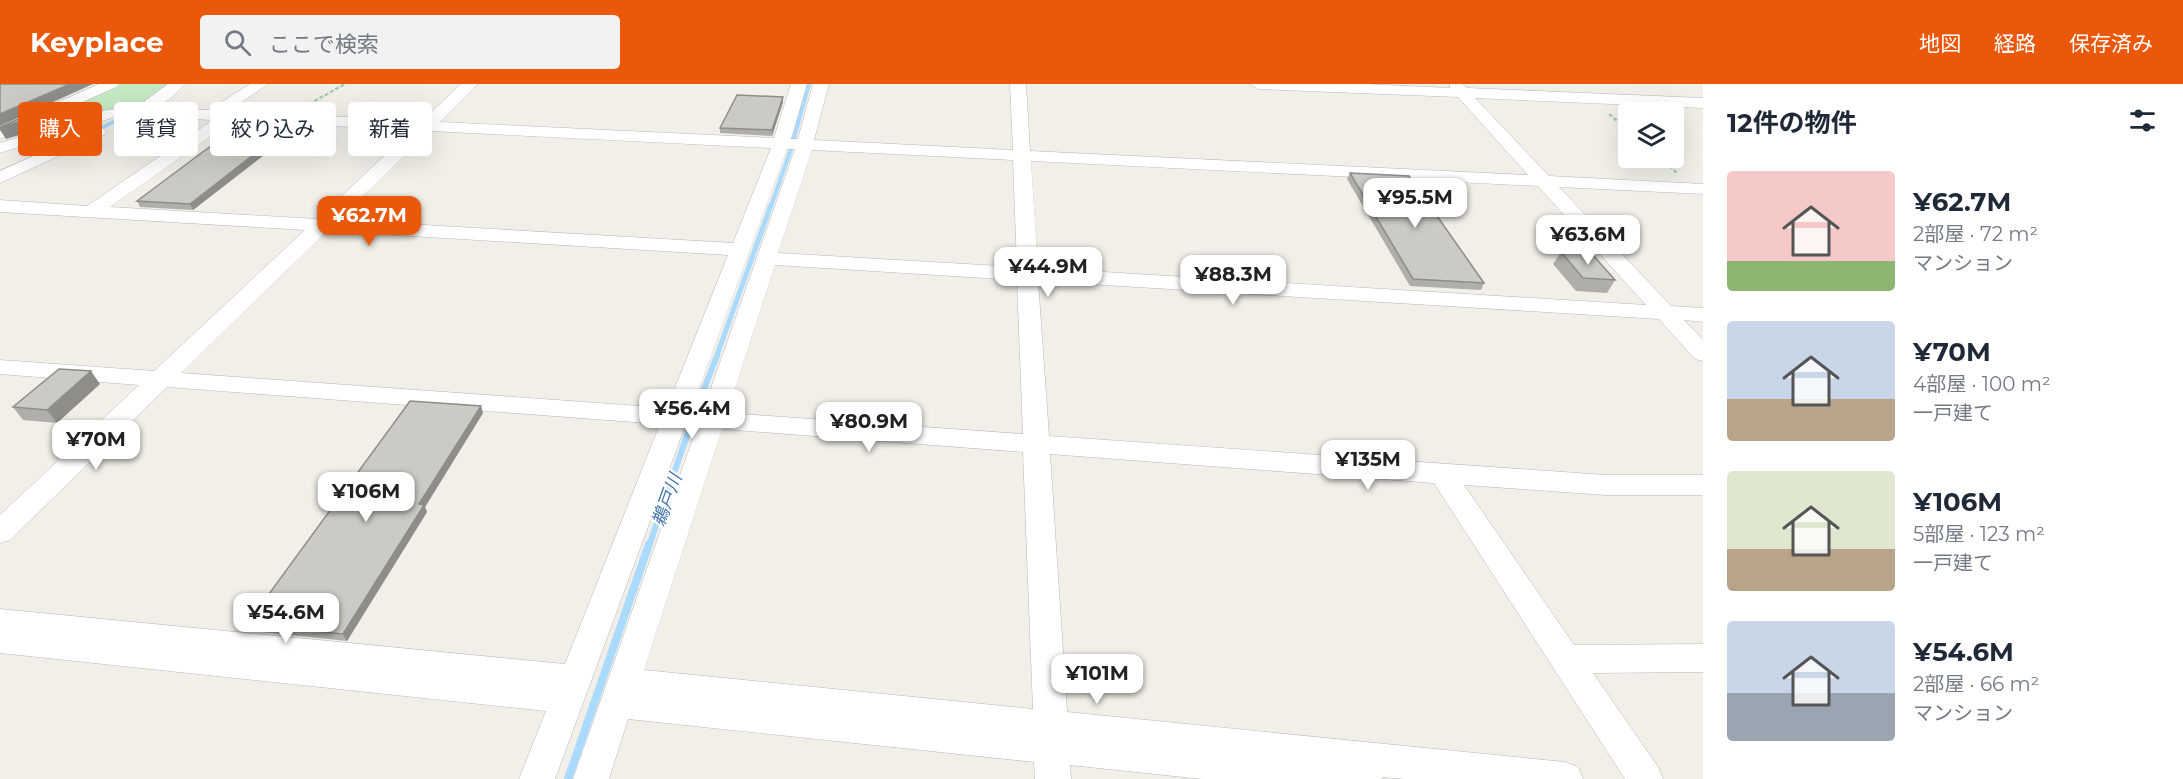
<!DOCTYPE html>
<html lang="ja">
<meta charset="utf-8">
<style>
:root{--surface:#fff;--page:#f2f2f3;--text:#1f2937;--muted:#747a83;--accent:#ea580c}
body{margin:0;font-family:Montserrat,"Noto Sans JP",sans-serif;background:var(--page);color:var(--text);height:100vh;display:flex;flex-direction:column;font-size:22px;white-space:nowrap}
*{box-sizing:border-box;margin:0}
p{font-size:20px;color:var(--muted)}
.icon{flex:none;width:33px;height:33px;fill:none;stroke:currentColor;stroke-width:2;stroke-linecap:round;stroke-linejoin:round}
.map{position:relative;flex:1;overflow:hidden}
.panel{display:flex;flex-direction:column;background:var(--surface);width:480px}
.panel>*{flex:none}
.hud{position:absolute;left:18px;top:18px;width:570px;height:54px;display:flex;gap:12px}
.fabs{position:absolute;left:1618px;top:18px;display:grid;gap:12px}
.fabs a{display:grid;place-items:center;width:66px;height:66px;border-radius:6px;background:var(--surface);box-shadow:0 6px 24px #0002;font-size:30px}
.price{position:absolute;translate:-50% -51px;padding:0 14px;border-radius:12px;background:#fff;color:#222;font-size:20px;line-height:39px;filter:drop-shadow(0 2px 3px #0008)}
.price::after{content:'';position:absolute;left:50%;top:36px;width:18px;height:14px;margin-left:-9px;background:inherit;clip-path:polygon(0 0,100% 0,50% 100%)}
.price.selected{background:var(--accent);color:#fff}
ul{padding:0;list-style:none}
li{display:flex;align-items:center;gap:18px;height:150px;padding:0 24px}
li span{display:grid;place-items:center;flex:none;width:168px;height:120px;border-radius:6px;color:#555}
li>.icon{margin-inline-start:auto}
span .icon{width:72px;height:72px;fill:#fffc;stroke-width:1}
li b{font-size:26px}
h2{display:flex;justify-content:space-between;align-items:center;height:72px;padding:0 24px;font-size:26px}
.pill{padding:0 21px;border-radius:6px;background:var(--surface);box-shadow:0 6px 24px #0002;font-size:21px;line-height:54px}
.pill.selected{background:var(--accent);color:#fff}
header{display:flex;align-items:center;gap:36px;box-sizing:border-box;height:84px;padding:0 30px;background:var(--accent);color:#fff}
header strong{font-size:28px}
nav{display:flex;gap:33px;margin-inline-start:auto;font-size:21px}
.search{width:420px;height:54px;background:var(--page);display:flex;align-items:center;gap:15px;box-sizing:border-box;padding:0 21px;border-radius:6px;color:var(--muted);font-size:22px}
main{display:flex;flex:1;min-height:0}
.map>svg:first-child{display:block}
.green{fill:#c5e8c5}
.lines{fill:none;stroke-linecap:round;stroke-linejoin:round}
.stream-far3{stroke:#aadaff;stroke-width:4}
.stream-far2{stroke:#aadaff;stroke-width:5}
.stream-far1{stroke:#aadaff;stroke-width:6}
.stream{stroke:#aadaff;stroke-width:8}
.minor-casing{stroke:#b5b8bc;stroke-width:1}
.path{stroke:#9cc7a9;stroke-width:2;stroke-dasharray:4 2;stroke-linecap:butt}
.minor{fill:#fff;fill-rule:evenodd}
.wall{fill:#afaea9}
.shaded-wall{fill:#8f8d8a}
.building{fill:#cccac5;stroke:#8f8d8a;stroke-width:1.5}
.labels{text-anchor:middle;stroke-width:4.5;stroke-linejoin:round;paint-order:stroke}
.water-label{font-size:18px;font-style:italic;fill:#4174aa;stroke:#fff}
</style>
<header>
<strong>Keyplace</strong>
<div class="search"><svg class="icon" aria-label="search" viewBox="0 0 24 24"><circle cx="10" cy="10" r="6"/><path d="M15 15l6 6"/></svg>ここで検索</div>
<nav><a>地図</a><a>経路</a><a>保存済み</a></nav>
</header>
<main>
<div class="map">
<svg width="1703" height="695" viewBox="0 0 1703 695">
<rect width="100%" height="100%" fill="#f1efe8"/>
<path class="green" d="M115 0H168C159 7 148 18 138 23 134 25 90 31 86 30L82 25 66 22Z"/>
<g class="lines">
<path class="stream-far3" d="M94 47 129 31
M771 122 791 65 809 0"/>
<path class="stream-far2" d="M716 274 771 121"/>
<path class="stream-far1" d="M649 462 696 325 717 272"/>
<path class="stream" d="M568 695 649 460"/>
<defs>
<path id="minor" d="M99 0H119L116 3 0 55V44Z
M168 0H185L171 14 157 24 209 26 250 0H268L229 27 422 37 461 0H478L440 38 774 54 791 0H807L791 55H798L813 0H829L814 56 1013 66 1010 0H1026L1030 67 1528 91 1458 13 1258 5 1250 0H1365L1450 4V0H1462L1467 4 1703 14V24L1475 14 1549 92 1703 100V110L1559 103 1671 222 1703 224V238L1684 236 1703 256V277L1695 275 1659 235 1038 197 1049 352 1606 391H1703V411H1606L1464 401 1574 561 1703 560V588L1593 589 1658 683 1663 695H1625L1434 399 1050 370 1067 628 1565 678 1578 683 1583 695H1405L1382 693 1383 695H1202L1070 681 1071 695H1035L1034 678 628 635 609 695H573L697 343 685 342 555 695H519L546 627 0 569V525L565 580 660 340 167 303 10 456 0 459V431L139 301 0 290V276L154 287 305 146 0 128V116L87 122 213 36 143 33C134 36 125 32 115 33L0 69V59L107 26 137 23ZM232 37 412 46 317 135 110 123ZM430 47 771 64 733 159 338 136ZM787 65H795L703 327 691 326ZM812 66 1013 76 1017 183 778 169ZM1031 77 1538 102 1646 221 1038 184ZM327 147 728 171 667 324 181 289ZM775 181 1017 196 1023 350 727 329ZM722 345 1023 368 1033 625 644 586Z
M98 43 104 45 106 48 104 51 0 99V87Z"/>
</defs>
<use href="#minor" class="minor-casing"/>
<path class="path" d="M309 20 345 0
M1609 30 1629 47
M1660 74 1677 89"/>
<use href="#minor" class="minor"/>
</g>
<path class="wall" d="M783 13V18L772 52 720 49V44Z
M297 37 300 43 193 126 140 123 137 117Z
M1350 89 1484 199 1481 206 1410 202 1347 95Z
M1561 168 1615 196 1607 209 1576 207 1553 180Z
M100 300 57 339 23 336 13 323Z
M483 329 425 423 427 428 347 557 251 547 247 540Z"/>
<path class="shaded-wall" d="M70 0H93L0 42V30Z
M783 13V18L772 52V46Z
M29 35 36 46 6 55 0 46V43Z
M297 37 300 43 193 126 190 120Z
M91 287 100 300 57 339 47 326Z
M481 322 483 329 425 423 427 428 347 557 343 550 419 420Z"/>
<path class="building" d="M0 0H70L0 30Z
M737 11 783 13 772 46 720 44Z
M21 34 29 35 0 43Z
M247 35 297 37 190 120 137 117Z
M1350 89 1409 92 1484 199 1413 195Z
M1561 168 1591 169 1615 196 1583 194Z
M59 285 91 287 47 326 13 323Z
M410 317 481 322 419 420 424 421 343 550 247 540Z"/>
<g class="labels">
<g class="water-label">
<text transform="translate(667 416) rotate(-70)" y="6">鵜戸川</text>
</g>
</g>
</svg>
<div class="fabs">
<a><svg class="icon" aria-label="layers" viewBox="0 0 24 24"><path d="M12 4l9 5-9 5-9-5zM3 14l9 5 9-5"/></svg></a>
</div>
<b class="price" style="left:1415px;top:145px">¥95.5M</b>
<b class="price selected" style="left:369px;top:163px">¥62.7M</b>
<b class="price" style="left:1588px;top:182px">¥63.6M</b>
<b class="price" style="left:1048px;top:214px">¥44.9M</b>
<b class="price" style="left:1233px;top:222px">¥88.3M</b>
<b class="price" style="left:692px;top:356px">¥56.4M</b>
<b class="price" style="left:869px;top:369px">¥80.9M</b>
<b class="price" style="left:96px;top:387px">¥70M</b>
<b class="price" style="left:1368px;top:407px">¥135M</b>
<b class="price" style="left:366px;top:439px">¥106M</b>
<b class="price" style="left:286px;top:560px">¥54.6M</b>
<b class="price" style="left:1097px;top:621px">¥101M</b>
<div class="hud">
<a class="pill selected">購入</a>
<a class="pill">賃貸</a>
<a class="pill">絞り込み</a>
<a class="pill">新着</a>
</div>
</div>
<section class="panel">
<h2>12件の物件<svg class="icon" aria-label="filters" viewBox="0 0 24 24"><path d="M4 7h16M4 17h16"/><circle cx="9" cy="7" r="2"/><circle cx="15" cy="17" r="2"/></svg></h2>
<ul>
<li><span style="background:linear-gradient(#f6c9c9 75%,#8fb573 0)"><svg class="icon" aria-label="home" viewBox="0 0 24 24"><path d="M3 11l9-7 9 7M6 9v11h12V9"/></svg></span><div><b>¥62.7M</b><p>2部屋 · 72 m²</p><p>マンション</p></div></li>
<li><span style="background:linear-gradient(#c9d6e8 65%,#b9a48a 0)"><svg class="icon" aria-label="home" viewBox="0 0 24 24"><path d="M3 11l9-7 9 7M6 9v11h12V9"/></svg></span><div><b>¥70M</b><p>4部屋 · 100 m²</p><p>一戸建て</p></div></li>
<li><span style="background:linear-gradient(#dfe7d0 65%,#b9a48a 0)"><svg class="icon" aria-label="home" viewBox="0 0 24 24"><path d="M3 11l9-7 9 7M6 9v11h12V9"/></svg></span><div><b>¥106M</b><p>5部屋 · 123 m²</p><p>一戸建て</p></div></li>
<li><span style="background:linear-gradient(#c9d6e8 60%,#9aa5b1 0)"><svg class="icon" aria-label="home" viewBox="0 0 24 24"><path d="M3 11l9-7 9 7M6 9v11h12V9"/></svg></span><div><b>¥54.6M</b><p>2部屋 · 66 m²</p><p>マンション</p></div></li>
</ul>
</section>
</main>
